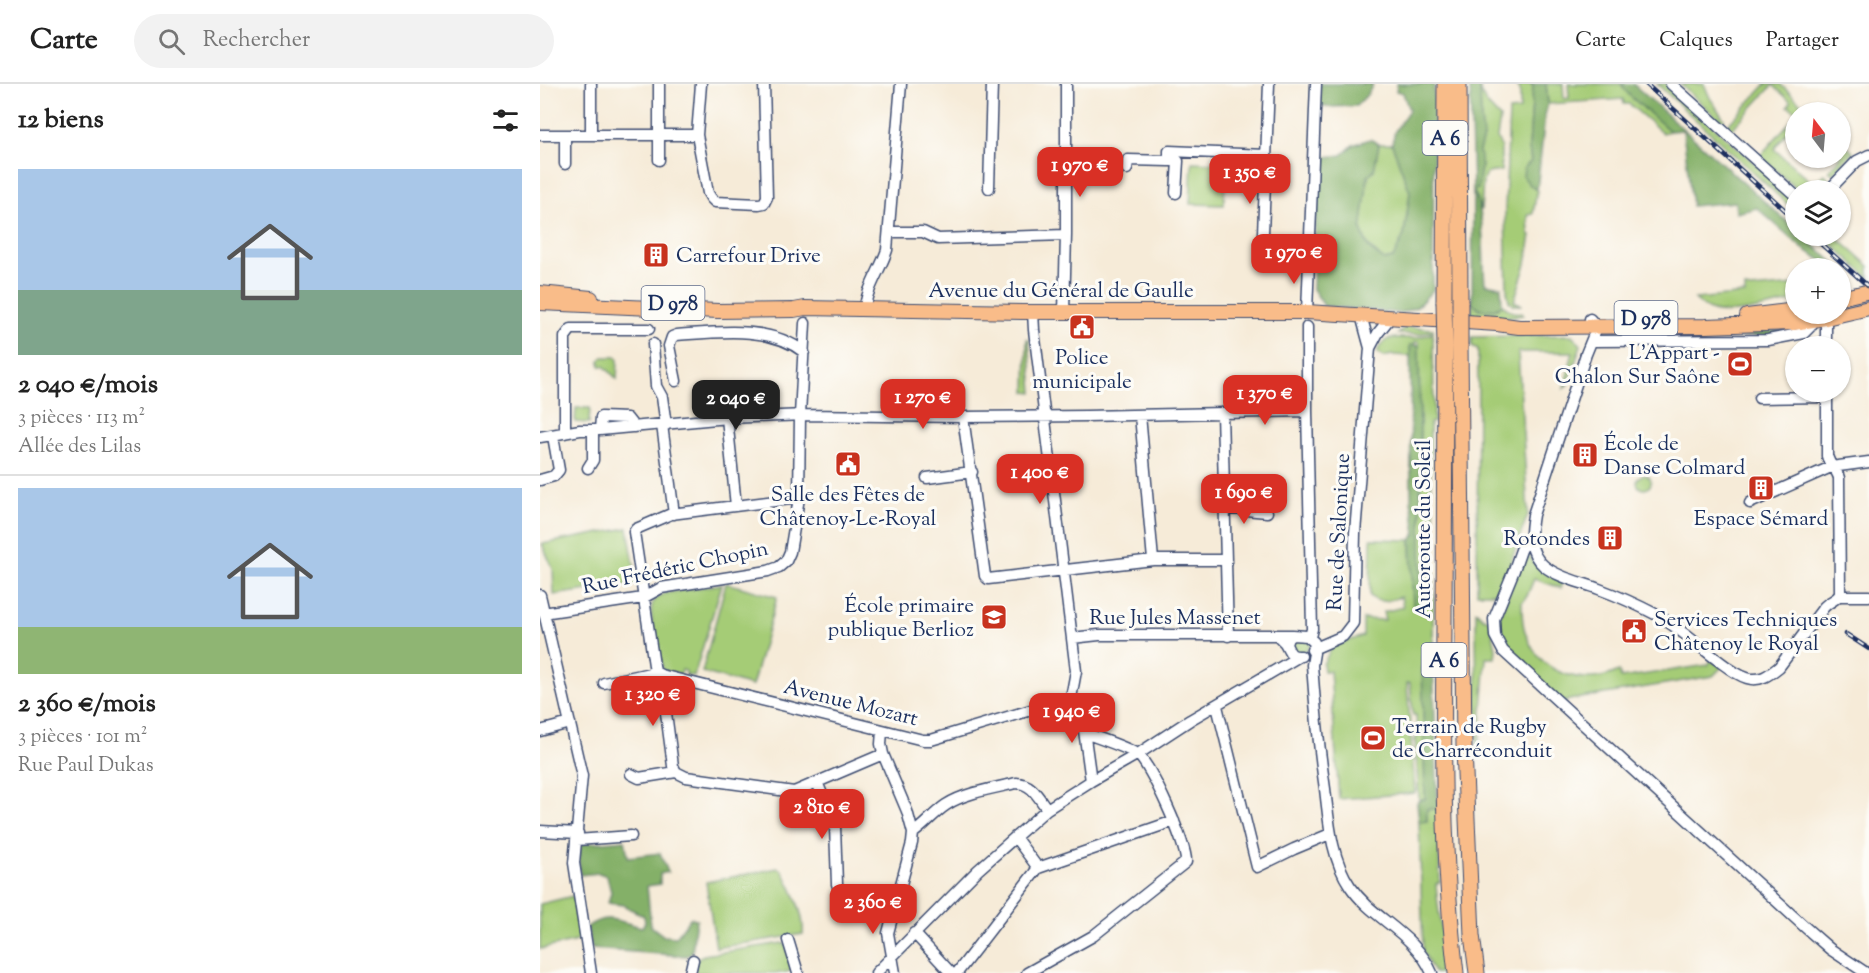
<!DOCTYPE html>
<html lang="fr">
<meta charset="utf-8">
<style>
:root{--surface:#fff;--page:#f2f2f2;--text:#222;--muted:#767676;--line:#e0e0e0;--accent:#d93025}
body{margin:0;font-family:"Sorts Mill Goudy",serif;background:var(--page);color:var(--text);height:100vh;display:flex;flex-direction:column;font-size:22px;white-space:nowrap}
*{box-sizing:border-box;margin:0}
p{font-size:20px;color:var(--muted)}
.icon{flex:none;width:33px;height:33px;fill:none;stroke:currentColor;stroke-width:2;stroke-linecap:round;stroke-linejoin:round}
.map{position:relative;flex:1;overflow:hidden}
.drawer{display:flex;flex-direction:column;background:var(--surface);width:540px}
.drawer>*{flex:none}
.needle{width:39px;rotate:344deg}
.tools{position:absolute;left:1245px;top:18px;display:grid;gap:12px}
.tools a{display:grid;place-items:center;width:66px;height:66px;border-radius:50%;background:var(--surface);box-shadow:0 2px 4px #0004;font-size:30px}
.price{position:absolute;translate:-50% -51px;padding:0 14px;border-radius:12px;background:var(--accent);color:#fff;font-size:20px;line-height:39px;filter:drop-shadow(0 2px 3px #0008)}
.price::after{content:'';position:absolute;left:50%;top:36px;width:18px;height:14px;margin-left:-9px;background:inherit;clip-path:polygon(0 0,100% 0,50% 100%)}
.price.active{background:#222;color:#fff}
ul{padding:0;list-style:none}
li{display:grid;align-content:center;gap:12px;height:318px;padding:0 18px}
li+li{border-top:2px solid var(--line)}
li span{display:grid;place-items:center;height:186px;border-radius:0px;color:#555}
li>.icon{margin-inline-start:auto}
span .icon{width:108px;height:108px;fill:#fffc;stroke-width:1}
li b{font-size:26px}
h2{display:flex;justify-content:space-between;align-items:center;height:72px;padding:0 18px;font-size:26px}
header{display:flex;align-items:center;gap:36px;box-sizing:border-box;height:84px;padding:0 30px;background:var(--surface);border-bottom:2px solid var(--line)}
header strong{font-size:28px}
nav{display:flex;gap:33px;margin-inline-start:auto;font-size:21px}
.search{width:420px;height:54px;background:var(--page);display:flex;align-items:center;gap:15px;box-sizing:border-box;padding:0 21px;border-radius:33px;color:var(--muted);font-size:22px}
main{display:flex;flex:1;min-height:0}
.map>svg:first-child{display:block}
.green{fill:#a5cc76;stroke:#607e6a;stroke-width:1.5}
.forest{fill:#84b067;stroke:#507062;stroke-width:1.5}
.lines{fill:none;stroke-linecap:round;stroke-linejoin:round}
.minor-casing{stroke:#3c4b70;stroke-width:13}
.major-casing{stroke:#3c4b70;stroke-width:16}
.highway-casing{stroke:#3c4b70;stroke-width:17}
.minor{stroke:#fff;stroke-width:10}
.major{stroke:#f9bc89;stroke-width:14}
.highway{stroke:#f9bc89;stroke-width:15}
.rail-casing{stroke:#1b2f5e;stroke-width:4.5}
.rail{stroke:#fdfcf7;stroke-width:2;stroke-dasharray:7;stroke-linecap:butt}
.highway-bridge-casing{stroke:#3c4b70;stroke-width:17;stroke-linecap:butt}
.highway-bridge{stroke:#f9bc89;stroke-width:15}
.labels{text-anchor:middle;stroke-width:6;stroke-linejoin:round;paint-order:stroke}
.shield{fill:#fdfcf7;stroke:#5f6c8c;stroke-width:1.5}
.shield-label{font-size:20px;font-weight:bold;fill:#1b2f5e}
.poi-label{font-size:21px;fill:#1b2f5e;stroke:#fdfcf7;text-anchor:start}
.street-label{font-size:21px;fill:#1b2f5e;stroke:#fdfcf7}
</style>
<header>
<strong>Carte</strong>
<div class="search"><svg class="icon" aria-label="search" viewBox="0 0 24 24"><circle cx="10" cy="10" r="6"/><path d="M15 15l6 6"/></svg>Rechercher</div>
<nav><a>Carte</a><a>Calques</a><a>Partager</a></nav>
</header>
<main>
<section class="drawer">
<h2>12 biens<svg class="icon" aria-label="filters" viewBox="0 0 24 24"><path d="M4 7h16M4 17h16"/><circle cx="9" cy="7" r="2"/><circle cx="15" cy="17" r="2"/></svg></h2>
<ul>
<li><span style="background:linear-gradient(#a9c7e8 65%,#7fa58c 0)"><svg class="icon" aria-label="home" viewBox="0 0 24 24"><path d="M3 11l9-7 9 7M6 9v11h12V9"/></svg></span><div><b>2 040 €/mois</b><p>3 pièces · 113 m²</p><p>Allée des Lilas</p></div></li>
<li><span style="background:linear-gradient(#a9c7e8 75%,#8fb573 0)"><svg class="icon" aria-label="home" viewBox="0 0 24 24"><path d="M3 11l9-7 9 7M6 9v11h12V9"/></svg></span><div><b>2 360 €/mois</b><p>3 pièces · 101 m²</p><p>Rue Paul Dukas</p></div></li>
</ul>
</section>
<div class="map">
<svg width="1329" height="889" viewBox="0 0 1329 889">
<rect width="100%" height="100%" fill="#fdfcf7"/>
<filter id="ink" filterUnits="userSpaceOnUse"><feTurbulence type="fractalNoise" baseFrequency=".0167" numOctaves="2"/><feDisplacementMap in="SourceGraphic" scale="12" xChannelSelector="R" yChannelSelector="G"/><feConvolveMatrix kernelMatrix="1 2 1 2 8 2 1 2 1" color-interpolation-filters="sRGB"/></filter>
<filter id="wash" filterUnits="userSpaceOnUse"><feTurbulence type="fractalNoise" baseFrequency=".008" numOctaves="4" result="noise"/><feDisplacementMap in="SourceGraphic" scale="24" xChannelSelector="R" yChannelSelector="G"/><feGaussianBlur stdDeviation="1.35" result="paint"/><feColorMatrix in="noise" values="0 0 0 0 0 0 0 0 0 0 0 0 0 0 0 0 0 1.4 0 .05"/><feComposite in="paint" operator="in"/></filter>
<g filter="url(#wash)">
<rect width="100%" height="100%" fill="#f6ebd8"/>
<path class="green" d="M977 0H991L993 2 989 64 991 78 984 84 989 100 997 106 993 130 988 131 989 150 991 151 986 180 974 217 982 221H973L969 217 967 208 965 127 969 27 980 26V4L977 3Z
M1006 0H1023L1024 15 1029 14 1028 0H1081L1090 12 1130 47 1123 49 1089 20H1084L1083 15 1008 20Z
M1117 0H1126L1255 115V127Z
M1140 0H1164L1170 14 1184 35 1182 38Z
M1226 0H1240L1270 28H1257L1248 22 1251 18 1233 1 1191 46 1187 42Z
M940 7 946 19 960 34 957 54 961 63V87L947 89 943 97 941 126 937 113 933 107 938 105 940 88 942 82 939 67 943 53 941 36Z
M1255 32V39L1234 65 1269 96H1276L1285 90 1290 97 1281 106H1258L1220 72Z
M1301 57 1313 68 1293 90 1289 87 1300 74Z
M839 60H852L870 108 864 151 853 174 844 176 829 163 821 146 828 92 834 86Z
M678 74 686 75 684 121 650 120 652 78 677 79Z
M1283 152H1295L1329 182V194Z
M1255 201V217C1235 221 1189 234 1170 226 1165 224 1159 219 1155 215L1205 210V204L1211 205Z
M932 219 939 225H955L962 221 973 228 982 229 983 231 965 233 936 232 932 231Z
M866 243 893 245V247L879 250H858Z
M893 249 894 338 890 339 891 424 894 425 893 576 882 574 885 715 879 716 875 655 877 654 876 631H873L870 599H867L875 709 799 715 790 587H784L783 580 793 562 823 552V535L845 536 843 528 863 523 861 513C849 516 840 521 830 512L831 455 871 456 873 525 882 526 879 258H875V262H870V272L852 271 844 273 837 268C845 249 857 255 874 254 881 253 887 251 893 249Z
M1032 251 1041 261 1028 300 1024 304 1033 268H978L988 430 965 494 955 509H937L938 265 932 262V253Z
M487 255 489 256 493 309 486 308Z
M63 273H76L78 275 77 295 64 282H60V276Z
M36 324H50L49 339 35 338Z
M1097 398a7 7 0 1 1 14 0a7 7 0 1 1-14 0Z
M88 444 97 499 14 511 13 485 2 460Z
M987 465C992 483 1006 491 1022 497L1021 504 994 495 987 512 982 518C982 531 982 543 988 555 1003 591 1045 603 1079 587L1081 594 1168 581 1171 576 1182 583 1173 592 1029 616 1024 619 968 569 956 541Z
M186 499 237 513 212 602 162 588Z
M182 500 154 592 146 591V587L142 586 141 590 123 587C121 570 108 536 112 521 114 515 120 511 126 509Z
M936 527 943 534 950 536 956 565 955 574H946L938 676 937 668Z
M754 555H768L771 562 764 568 750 566 752 557Z
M887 725H898L900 798 896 800C898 830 904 859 908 889H894L883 868 879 738 887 737Z
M238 784 242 786C251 802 265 831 263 850L176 864 166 798Z
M33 812 40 851 37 857 0 865V820Z
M242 859 246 861 253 886 243 889H154C156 880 155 874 164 871Z"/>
<path class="forest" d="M780 0H833L828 10 816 22 788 23 780 21Z
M857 0H894L893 206 877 223 860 229 784 222 773 205 778 74 802 71 813 61 830 55 839 60 834 86 828 92 821 146 829 164 844 176 853 174 864 151 870 108 852 60 855 47 869 26 863 9 856 7Z
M930 0H940L941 36 943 53 939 67 942 82 940 88 938 105 933 107C946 129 942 173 945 200L961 203 962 221C950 228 942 228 932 219L933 107Z
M991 0H1006L1008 20 1005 31 997 106 989 100 983 92 984 84 991 77 989 64 993 2Z
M1081 0H1093L1255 145 1256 152H1263L1300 184H1289L1287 180 1262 164 1217 124 1196 129 1195 118 1152 122 1143 46 1130 47 1090 12Z
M1242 247 1238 250 1228 252 1075 253 1074 251 1075 248Z
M870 261 879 262 882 526 873 525 871 456 876 449 871 417Z
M882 573 893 576 898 725H887V737L879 738 877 719 879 716 885 715Z
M85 756 88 773 120 769 128 788 120 790V800L107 802 111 842 124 852 136 853 150 834 157 835C153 847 154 857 152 868L147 872 52 865 47 843C68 827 80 839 102 843L105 838 104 832 83 821 68 819 71 808 67 792 59 789 40 791 39 778 41 760Z"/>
</g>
<g filter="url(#ink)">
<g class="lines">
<defs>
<path id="minor" d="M161 0 157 51 168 109 171 114 175 118 219 120 224 119 227 113 224 0
M729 0 722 174 768 175
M1131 0 1256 112
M0 51H157
M25 51V80
M51 51V0
M119 76V0
M629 77H638L636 109
M587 85 588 76 629 77V67L726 71
M449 104 452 0
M1289 106 1317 77 1329 71
M350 148H383L398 155 526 151
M325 226C325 207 341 185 347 166L361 0
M493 228 494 246 536 587 531 614 540 626 542 632 551 697
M524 228 526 151V0
M767 228 776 0
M1286 234V262
M1050 235 1057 243 1046 270 993 431C990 449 988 469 1004 482 1019 494 1041 498 1059 505 1078 512 1098 521 1117 531 1137 542 1160 563 1179 577 1187 583 1197 591 1207 594 1220 598 1229 591 1239 583L1284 523C1289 517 1298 516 1300 509L1299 394C1297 385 1290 383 1287 372V308
M767 243V327L772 545 770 553
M1052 257 1228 256 1264 249 1270 243 1274 237
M113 260 116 302 122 313 126 341
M830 264 838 249 850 234
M136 297 129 262 132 253 137 251C179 248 229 241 264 268
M1219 314 1287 313
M682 329 688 552
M600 331 613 476
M423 333 445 492 448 495 613 476H686
M187 334 196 422
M122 341 134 430
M60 346 61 333 87 334 94 343
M25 349V253L31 245H109
M0 353 40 346H60L187 334 265 331 423 333 547 332 767 327
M48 384 53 376V346
M387 394 432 388
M0 396 14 392 19 386 13 352
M1210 419 1291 383 1329 378
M684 424 727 428
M990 454 985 459 981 466 974 486 954 535 955 552 963 567 1266 844 1290 865 1326 889
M0 511 42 692 34 779 51 889
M1299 512H1329
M3 529 103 514 121 504 228 487 239 483 246 477 250 468 259 414 260 331 265 239
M738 552C739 553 744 558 745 559 750 567 749 573 761 572
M532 554 559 551H752
M746 560 748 554 752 551 767 552 774 558
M773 565 803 552 813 539 815 449 830 264 821 231
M772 566 774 569 772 581C775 623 779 664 785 705 789 738 791 774 810 802 833 836 874 848 892 889
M115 588 121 591 383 656H391L531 614
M115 588 94 448 96 445 131 430 259 414
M121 591 133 682 136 688 146 693 254 708 343 670
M64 599 115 588
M677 622 717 783 754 765 790 750
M0 647 30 639
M342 647 341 660 343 670 367 727 373 749 372 759 348 849 355 889
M91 690 99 694 136 688
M277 698 295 742 297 800 300 808
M0 747 38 749
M373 749C385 741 394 729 406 721 424 709 455 704 476 699 492 699 498 713 507 725
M475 753 498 784
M37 756 91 752
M374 849 411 889
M248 856 258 889
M150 889 153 876
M336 889 438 786 507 725 551 697 598 670 650 636 758 573
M417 889 498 784 634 737
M487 889 553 852 646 778C647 761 610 679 597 670 586 663 558 654 545 649"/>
<path id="major" d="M0 209 51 214
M1300 214 1326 208
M0 219 178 227 254 226 265 224 482 228H767L957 240 979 243 1165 242 1253 239 1286 234 1329 224
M1207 232 1256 226"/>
<path id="highway" d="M919 0 920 219
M904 218 905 0
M920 261 924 665 932 851 937 889
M905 262C905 356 905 450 904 544 903 659 902 774 916 889"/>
</defs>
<use href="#minor" class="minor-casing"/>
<use href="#major" class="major-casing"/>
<use href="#highway" class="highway-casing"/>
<use href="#minor" class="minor"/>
<use href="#major" class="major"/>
<use href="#highway" class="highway"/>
<defs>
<path id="rail" d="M1106 0 1256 136
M1272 152 1329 203
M1306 550 1329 565"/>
</defs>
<use href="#rail" class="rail-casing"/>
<use href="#rail" class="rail"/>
<defs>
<path id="highway-bridge" d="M904 218 905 262
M920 219V261"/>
</defs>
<use href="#highway-bridge" class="highway-bridge-casing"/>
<use href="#highway-bridge" class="highway-bridge"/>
</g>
</g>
<defs>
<symbol id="building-square" viewBox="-11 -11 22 22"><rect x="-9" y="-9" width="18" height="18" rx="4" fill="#c8321e" stroke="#fdfcf7"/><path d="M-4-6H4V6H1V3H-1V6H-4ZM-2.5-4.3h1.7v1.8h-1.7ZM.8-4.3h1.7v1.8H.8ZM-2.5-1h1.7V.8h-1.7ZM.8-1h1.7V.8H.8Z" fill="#fff"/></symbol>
<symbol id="civic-square" viewBox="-11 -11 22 22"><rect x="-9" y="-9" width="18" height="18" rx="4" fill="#c8321e" stroke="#fdfcf7"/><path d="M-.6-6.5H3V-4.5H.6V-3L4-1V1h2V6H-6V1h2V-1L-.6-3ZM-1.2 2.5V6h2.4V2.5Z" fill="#fff"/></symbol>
<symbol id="stadium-square" viewBox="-11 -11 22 22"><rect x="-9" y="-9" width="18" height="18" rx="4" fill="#c8321e" stroke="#fdfcf7"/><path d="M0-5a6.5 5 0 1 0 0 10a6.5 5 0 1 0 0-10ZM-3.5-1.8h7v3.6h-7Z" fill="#fff"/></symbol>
<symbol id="school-square" viewBox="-11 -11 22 22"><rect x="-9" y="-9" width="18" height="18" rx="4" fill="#c8321e" stroke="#fdfcf7"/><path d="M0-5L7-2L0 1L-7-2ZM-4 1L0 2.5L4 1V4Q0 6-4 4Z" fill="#fff"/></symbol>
</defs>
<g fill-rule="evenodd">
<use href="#building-square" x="101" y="156" width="30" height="30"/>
<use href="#civic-square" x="527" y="228" width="30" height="30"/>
<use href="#stadium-square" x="1185" y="265" width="30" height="30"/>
<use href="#building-square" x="1030" y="356" width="30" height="30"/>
<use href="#civic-square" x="293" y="365" width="30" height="30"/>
<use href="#building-square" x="1206" y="389" width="30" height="30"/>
<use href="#building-square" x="1055" y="439" width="30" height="30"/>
<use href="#school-square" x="439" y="518" width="30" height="30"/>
<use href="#civic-square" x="1079" y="532" width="30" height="30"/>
<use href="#stadium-square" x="818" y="639" width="30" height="30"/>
</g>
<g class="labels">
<g class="shield">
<rect x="882.5" y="37" width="45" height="34" rx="4.5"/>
<rect x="101.5" y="202" width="63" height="34" rx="4.5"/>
<rect x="1074.5" y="217" width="63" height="34" rx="4.5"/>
<rect x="881.5" y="559" width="45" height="34" rx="4.5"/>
</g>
<g class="shield-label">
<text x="905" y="61">A 6</text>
<text x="133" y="226">D 978</text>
<text x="1106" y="241">D 978</text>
<text x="904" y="583">A 6</text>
</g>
<g class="poi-label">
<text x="136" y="178">Carrefour Drive</text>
<text x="1180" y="275" text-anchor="end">L'Appart -<tspan x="1180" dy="24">Chalon Sur Saône</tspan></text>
<text x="542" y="280" text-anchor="middle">Police<tspan x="542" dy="24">municipale</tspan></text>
<text x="1064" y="366">École de<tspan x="1064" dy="24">Danse Colmard</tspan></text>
<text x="308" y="417" text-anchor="middle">Salle des Fêtes de<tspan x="308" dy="24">Châtenoy-Le-Royal</tspan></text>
<text x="1221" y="441" text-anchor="middle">Espace Sémard</text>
<text x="1050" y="461" text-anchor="end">Rotondes</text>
<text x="434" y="528" text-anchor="end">École primaire<tspan x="434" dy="24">publique Berlioz</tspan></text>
<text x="1114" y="542">Services Techniques<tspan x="1114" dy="24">Châtenoy le Royal</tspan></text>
<text x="852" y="649">Terrain de Rugby<tspan x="852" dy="24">de Charréconduit</tspan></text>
</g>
<g class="street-label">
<text x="521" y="213">Avenue du Général de Gaulle</text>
<text transform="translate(883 445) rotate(-90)" y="7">Autoroute du Soleil</text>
<text transform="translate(798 448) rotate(-87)" y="7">Rue de Salonique</text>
<text transform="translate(135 483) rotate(-12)" y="7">Rue Frédéric Chopin</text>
<text x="635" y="540">Rue Jules Massenet</text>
<text transform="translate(311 618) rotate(14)" y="7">Avenue Mozart</text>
</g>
</g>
</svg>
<div class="tools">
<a><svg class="needle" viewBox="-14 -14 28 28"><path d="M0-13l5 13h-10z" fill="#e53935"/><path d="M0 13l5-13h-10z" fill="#767676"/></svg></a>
<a><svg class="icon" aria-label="layers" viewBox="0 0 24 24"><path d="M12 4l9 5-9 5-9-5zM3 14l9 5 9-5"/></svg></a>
<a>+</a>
<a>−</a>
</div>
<b class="price" style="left:540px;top:114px">1 970 €</b>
<b class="price" style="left:710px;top:121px">1 350 €</b>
<b class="price" style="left:754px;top:201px">1 970 €</b>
<b class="price" style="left:725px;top:342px">1 370 €</b>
<b class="price" style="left:383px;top:346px">1 270 €</b>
<b class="price active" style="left:196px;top:347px">2 040 €</b>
<b class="price" style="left:500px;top:421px">1 400 €</b>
<b class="price" style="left:704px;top:441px">1 690 €</b>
<b class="price" style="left:113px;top:643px">1 320 €</b>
<b class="price" style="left:532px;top:660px">1 940 €</b>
<b class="price" style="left:282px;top:756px">2 810 €</b>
<b class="price" style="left:333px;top:851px">2 360 €</b>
</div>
</main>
